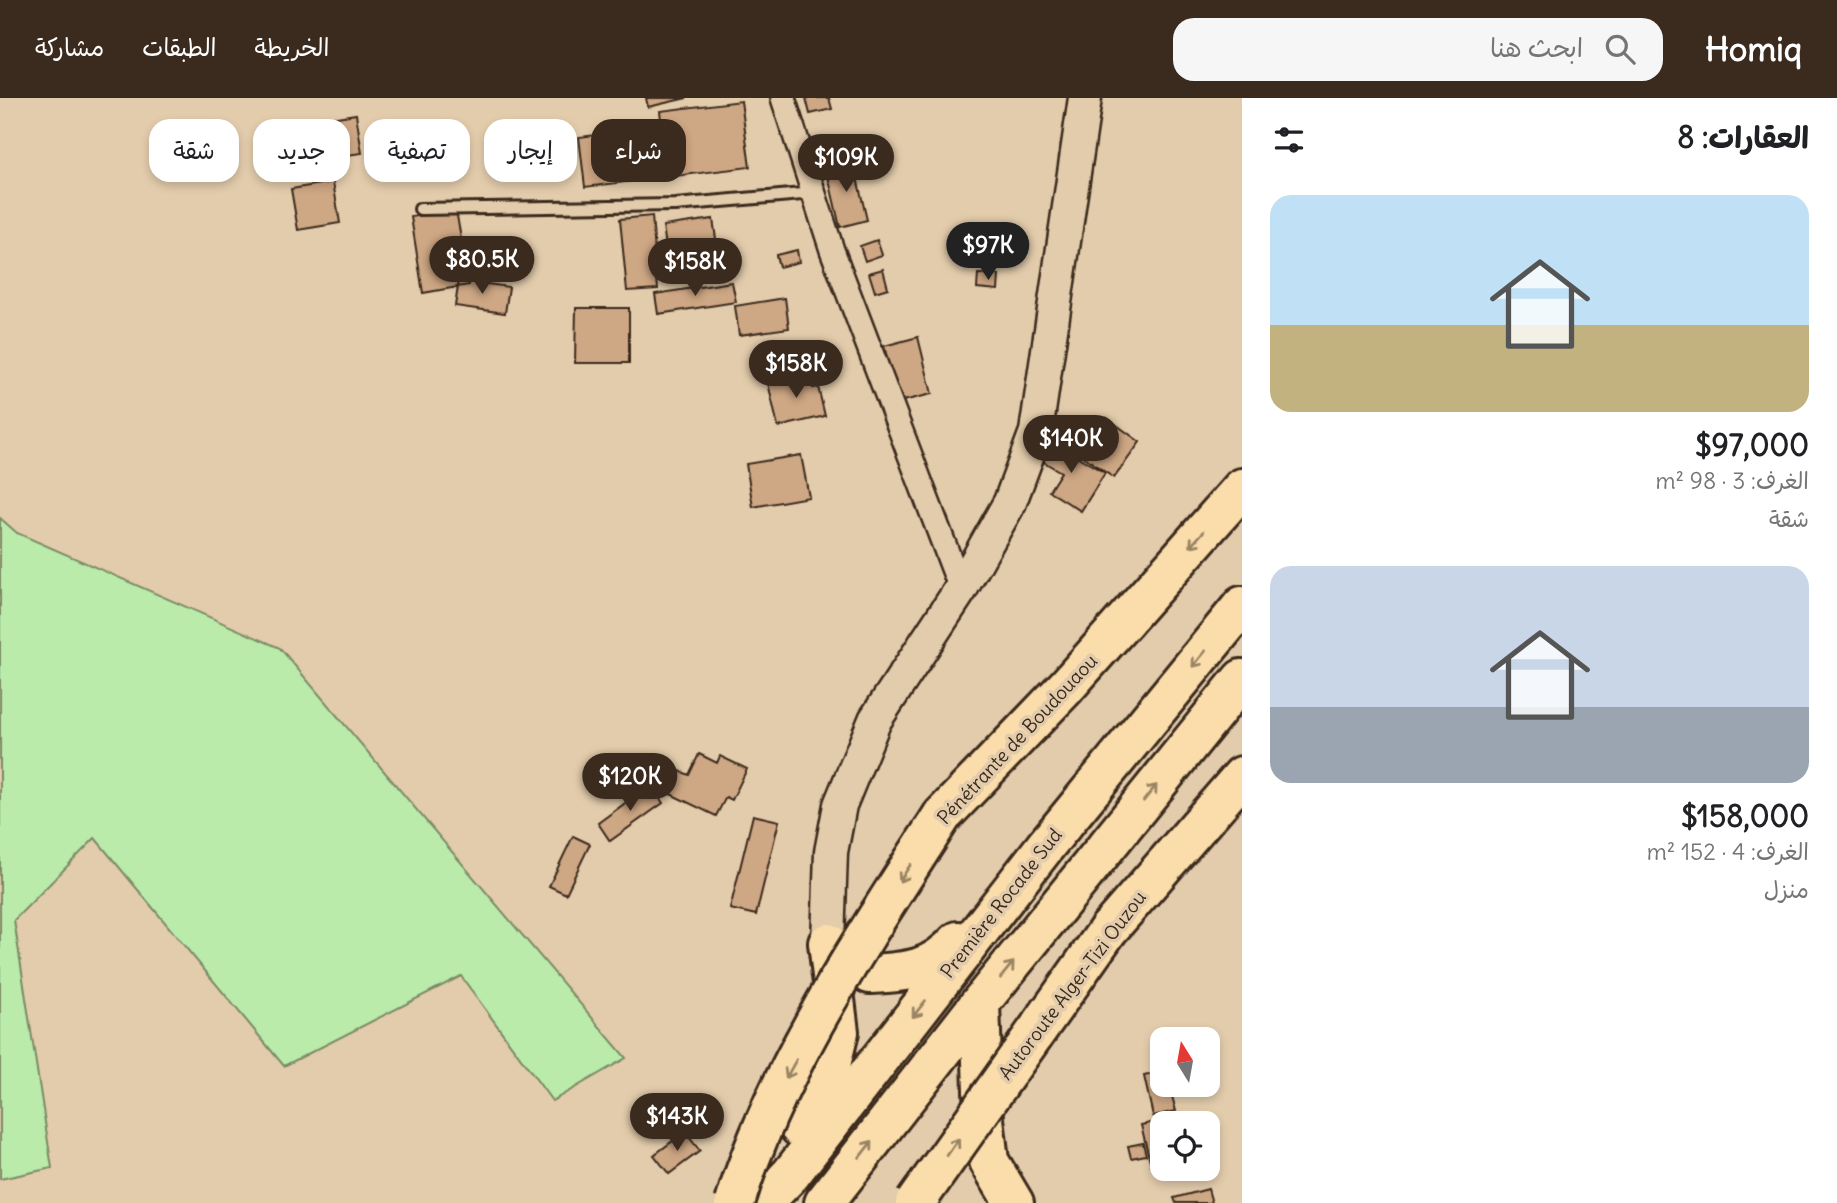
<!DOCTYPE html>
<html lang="ar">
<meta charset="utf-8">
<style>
:root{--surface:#fff;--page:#f6f6f6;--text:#202124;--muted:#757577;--accent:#3b2a1e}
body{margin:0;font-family:Delius,"Playpen Sans Arabic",sans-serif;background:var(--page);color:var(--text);direction:rtl;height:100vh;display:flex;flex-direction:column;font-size:26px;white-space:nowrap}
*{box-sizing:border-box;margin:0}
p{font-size:23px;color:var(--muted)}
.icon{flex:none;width:38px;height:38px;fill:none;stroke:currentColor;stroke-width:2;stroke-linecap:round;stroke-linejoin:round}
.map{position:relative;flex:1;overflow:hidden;direction:ltr}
.side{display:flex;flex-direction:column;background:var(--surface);width:595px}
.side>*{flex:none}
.hud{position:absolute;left:21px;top:21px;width:665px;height:63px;direction:rtl;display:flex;gap:14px}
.needle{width:46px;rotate:349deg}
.controls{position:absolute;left:1150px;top:929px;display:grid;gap:14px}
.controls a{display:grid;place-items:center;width:70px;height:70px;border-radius:14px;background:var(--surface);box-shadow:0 4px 10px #0003;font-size:35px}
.price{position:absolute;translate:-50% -60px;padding:0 16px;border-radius:24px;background:var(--accent);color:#fff;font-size:23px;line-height:46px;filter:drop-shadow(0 2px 4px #0008)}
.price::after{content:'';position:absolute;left:50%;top:42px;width:21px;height:16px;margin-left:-10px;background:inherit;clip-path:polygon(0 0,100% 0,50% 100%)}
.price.active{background:#222;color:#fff}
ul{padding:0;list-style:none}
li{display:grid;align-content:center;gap:14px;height:371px;padding:0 28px}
li span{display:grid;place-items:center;height:217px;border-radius:21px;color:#555}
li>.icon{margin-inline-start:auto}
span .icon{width:126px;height:126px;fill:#fffc;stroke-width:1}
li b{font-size:30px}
h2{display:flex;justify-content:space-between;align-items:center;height:84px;padding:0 28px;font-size:30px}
.tag{padding:0 24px;border-radius:21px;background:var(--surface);box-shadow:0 4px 10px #0003;font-size:24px;line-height:63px}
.tag.active{background:var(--accent);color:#fff}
header{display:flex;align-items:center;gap:42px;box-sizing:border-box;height:98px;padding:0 35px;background:var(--accent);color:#fff}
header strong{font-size:33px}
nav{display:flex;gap:38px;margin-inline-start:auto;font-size:24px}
.search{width:490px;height:63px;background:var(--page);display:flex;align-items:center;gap:18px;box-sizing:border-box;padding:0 24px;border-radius:21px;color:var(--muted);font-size:26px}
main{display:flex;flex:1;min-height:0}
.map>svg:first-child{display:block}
.green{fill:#baebab;stroke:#7a8a64;stroke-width:2}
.building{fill:#cea784;stroke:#3b2a1e;stroke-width:2}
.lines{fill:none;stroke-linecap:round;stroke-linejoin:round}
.service-casing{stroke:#3b2a1e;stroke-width:16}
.minor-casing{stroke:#3b2a1e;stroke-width:28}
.secondary-casing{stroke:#3b2a1e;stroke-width:37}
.motorway-casing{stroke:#3b2a1e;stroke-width:44}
.service{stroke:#e3ccac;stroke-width:10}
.minor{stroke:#e3ccac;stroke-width:23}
.secondary{stroke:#e3ccac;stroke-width:32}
.motorway{stroke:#faddab;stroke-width:38}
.motorway-bridge-casing{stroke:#3b2a1e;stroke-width:44;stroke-linecap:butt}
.motorway-bridge{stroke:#faddab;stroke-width:38}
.oneway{stroke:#9a8464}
.labels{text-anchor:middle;stroke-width:7;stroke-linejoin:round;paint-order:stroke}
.street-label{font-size:19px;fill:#3b2a1e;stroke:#e3ccac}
</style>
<header>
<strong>Homiq</strong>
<div class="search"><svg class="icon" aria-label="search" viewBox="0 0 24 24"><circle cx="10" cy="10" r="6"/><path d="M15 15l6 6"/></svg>ابحث هنا</div>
<nav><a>الخريطة</a><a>الطبقات</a><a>مشاركة</a></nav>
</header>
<main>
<section class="side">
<h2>العقارات: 8<svg class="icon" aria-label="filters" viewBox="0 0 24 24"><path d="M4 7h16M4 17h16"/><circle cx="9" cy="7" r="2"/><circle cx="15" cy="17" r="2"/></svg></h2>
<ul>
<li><span style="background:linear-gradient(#bfe0f5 60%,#c2b280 0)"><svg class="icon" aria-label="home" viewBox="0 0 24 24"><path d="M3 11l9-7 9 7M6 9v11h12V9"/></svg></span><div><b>$97,000</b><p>الغرف: 3 · 98 m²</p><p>شقة</p></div></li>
<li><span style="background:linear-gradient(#c9d6e8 65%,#9aa5b1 0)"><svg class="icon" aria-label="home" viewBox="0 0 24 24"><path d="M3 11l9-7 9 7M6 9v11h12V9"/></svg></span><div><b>$158,000</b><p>الغرف: 4 · 152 m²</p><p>منزل</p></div></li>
</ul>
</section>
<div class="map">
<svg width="1242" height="1105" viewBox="0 0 1242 1105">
<rect width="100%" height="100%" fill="#e3ccac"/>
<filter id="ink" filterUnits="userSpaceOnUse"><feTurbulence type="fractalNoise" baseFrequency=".0143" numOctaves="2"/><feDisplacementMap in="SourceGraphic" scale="14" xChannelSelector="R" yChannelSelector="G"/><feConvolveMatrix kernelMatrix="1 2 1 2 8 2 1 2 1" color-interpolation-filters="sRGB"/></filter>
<g filter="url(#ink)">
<path class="green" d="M0 420 17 435 280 550 626 960 552 1003 461 878 284 968 95 740 14 822 52 1070 0 1081Z"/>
<path class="building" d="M646 0H687L648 9Z
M806 0H829L832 11 810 16Z
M741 3 750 69 585 89 579 39 662 29 660 13Z
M356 16 362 55 311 62 305 24Z
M288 29 296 61 271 67 263 35Z
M853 63 867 122 840 129 826 69Z
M333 84 340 125 298 132 291 91Z
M456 112 469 187 423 195 411 119Z
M652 118 658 191 627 193 620 121Z
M713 121 718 154 710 155 712 171 670 177 663 128Z
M877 142 882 157 865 163 860 148Z
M797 152 799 164 779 169 776 157Z
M883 171 888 190 875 194 869 175Z
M978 176 999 177 998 192 977 190Z
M459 182 509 189 505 215 455 208Z
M732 184 736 204 658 216 655 196Z
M785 200 789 230 739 237 735 208Z
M576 210H629V265H575Z
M918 239 932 296 899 304 884 248Z
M809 275 813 290 818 289 825 318 778 329 768 285Z
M1107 320 1140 344 1114 380 1080 356Z
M1048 341 1105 375 1081 413 1049 393 1061 374 1037 360Z
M801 357 809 399 753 409 746 366Z
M699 656 717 665 720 658 747 671 732 702 726 699 716 718 660 691 671 669 689 677Z
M650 687 663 705 610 743 598 725Z
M753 717 779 723 756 817 730 811Z
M573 738 590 746 566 796 549 788Z
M1162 974V987H1169L1176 1013 1153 1018 1144 978Z
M1178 1019 1179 1026H1162V1064L1151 1067 1141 1027Z
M685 1034 700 1053 669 1076 654 1057Z
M1143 1045 1146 1057 1131 1060 1128 1048Z
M1208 1091 1212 1105H1176L1174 1100Z"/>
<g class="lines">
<defs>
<path id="service" d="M420 111 675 107 814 95"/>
<path id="minor" d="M783 0 832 152 961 491"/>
<path id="secondary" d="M828 845 831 754 840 707 875 622 961 491 1010 404 1036 334 1085 0"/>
<path id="motorway" d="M942 718 1066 589 1242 390
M1108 832 1242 678
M828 845 870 876C907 874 931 873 958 843
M980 905 984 1021 989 1063 1014 1105
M799 1029 826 987 839 934 828 845
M763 1105 791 1076 1047 746 1242 508
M824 1105 980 905 1242 581"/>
</defs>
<use href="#service" class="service-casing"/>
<use href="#minor" class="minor-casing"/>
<use href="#secondary" class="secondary-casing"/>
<use href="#motorway" class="motorway-casing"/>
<use href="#service" class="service"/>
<use href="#minor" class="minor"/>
<use href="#secondary" class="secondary"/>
<use href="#motorway" class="motorway"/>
<defs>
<path id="motorway-bridge" d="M735 1105C776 969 866 837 942 718
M915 1105 1108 832"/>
</defs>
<use href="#motorway-bridge" class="motorway-bridge-casing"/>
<use href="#motorway-bridge" class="motorway-bridge"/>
</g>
<defs><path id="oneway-shaft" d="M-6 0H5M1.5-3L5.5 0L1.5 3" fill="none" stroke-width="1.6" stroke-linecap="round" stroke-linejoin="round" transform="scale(1.75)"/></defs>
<g class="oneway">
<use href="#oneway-shaft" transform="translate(1197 441) rotate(131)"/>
<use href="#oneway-shaft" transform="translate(1199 561) rotate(129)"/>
<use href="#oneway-shaft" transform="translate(1150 695) rotate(-51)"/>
<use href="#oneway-shaft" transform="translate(905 775) rotate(123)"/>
<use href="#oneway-shaft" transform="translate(1007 872) rotate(-51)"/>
<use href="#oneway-shaft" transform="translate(919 911) rotate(128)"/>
<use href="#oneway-shaft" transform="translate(791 971) rotate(119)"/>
<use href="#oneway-shaft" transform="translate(953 1049) rotate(-55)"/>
<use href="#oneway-shaft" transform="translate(866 1051) rotate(-52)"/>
</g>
</g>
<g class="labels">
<g class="street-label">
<text transform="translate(1017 641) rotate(-47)" y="7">Pénétrante de Boudouaou</text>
<text transform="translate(1001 805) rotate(-52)" y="7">Première Rocade Sud</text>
<text transform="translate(1072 887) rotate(-53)" y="7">Autoroute Alger-Tizi Ouzou</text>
</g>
</g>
</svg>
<div class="controls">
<a><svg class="needle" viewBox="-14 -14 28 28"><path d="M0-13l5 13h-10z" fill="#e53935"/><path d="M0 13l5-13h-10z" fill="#757577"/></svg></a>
<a><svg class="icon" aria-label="locate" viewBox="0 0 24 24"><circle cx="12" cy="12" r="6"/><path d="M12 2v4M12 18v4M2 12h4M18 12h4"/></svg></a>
</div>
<b class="price" style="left:846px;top:96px">$109K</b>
<b class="price active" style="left:988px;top:184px">$97K</b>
<b class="price" style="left:482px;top:198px">$80.5K</b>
<b class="price" style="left:695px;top:200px">$158K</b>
<b class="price" style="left:796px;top:302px">$158K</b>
<b class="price" style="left:1071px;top:377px">$140K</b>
<b class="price" style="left:630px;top:715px">$120K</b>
<b class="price" style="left:677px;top:1055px">$143K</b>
<div class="hud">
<a class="tag active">شراء</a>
<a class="tag">إيجار</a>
<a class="tag">تصفية</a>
<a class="tag">جديد</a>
<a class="tag">شقة</a>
</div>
</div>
</main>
